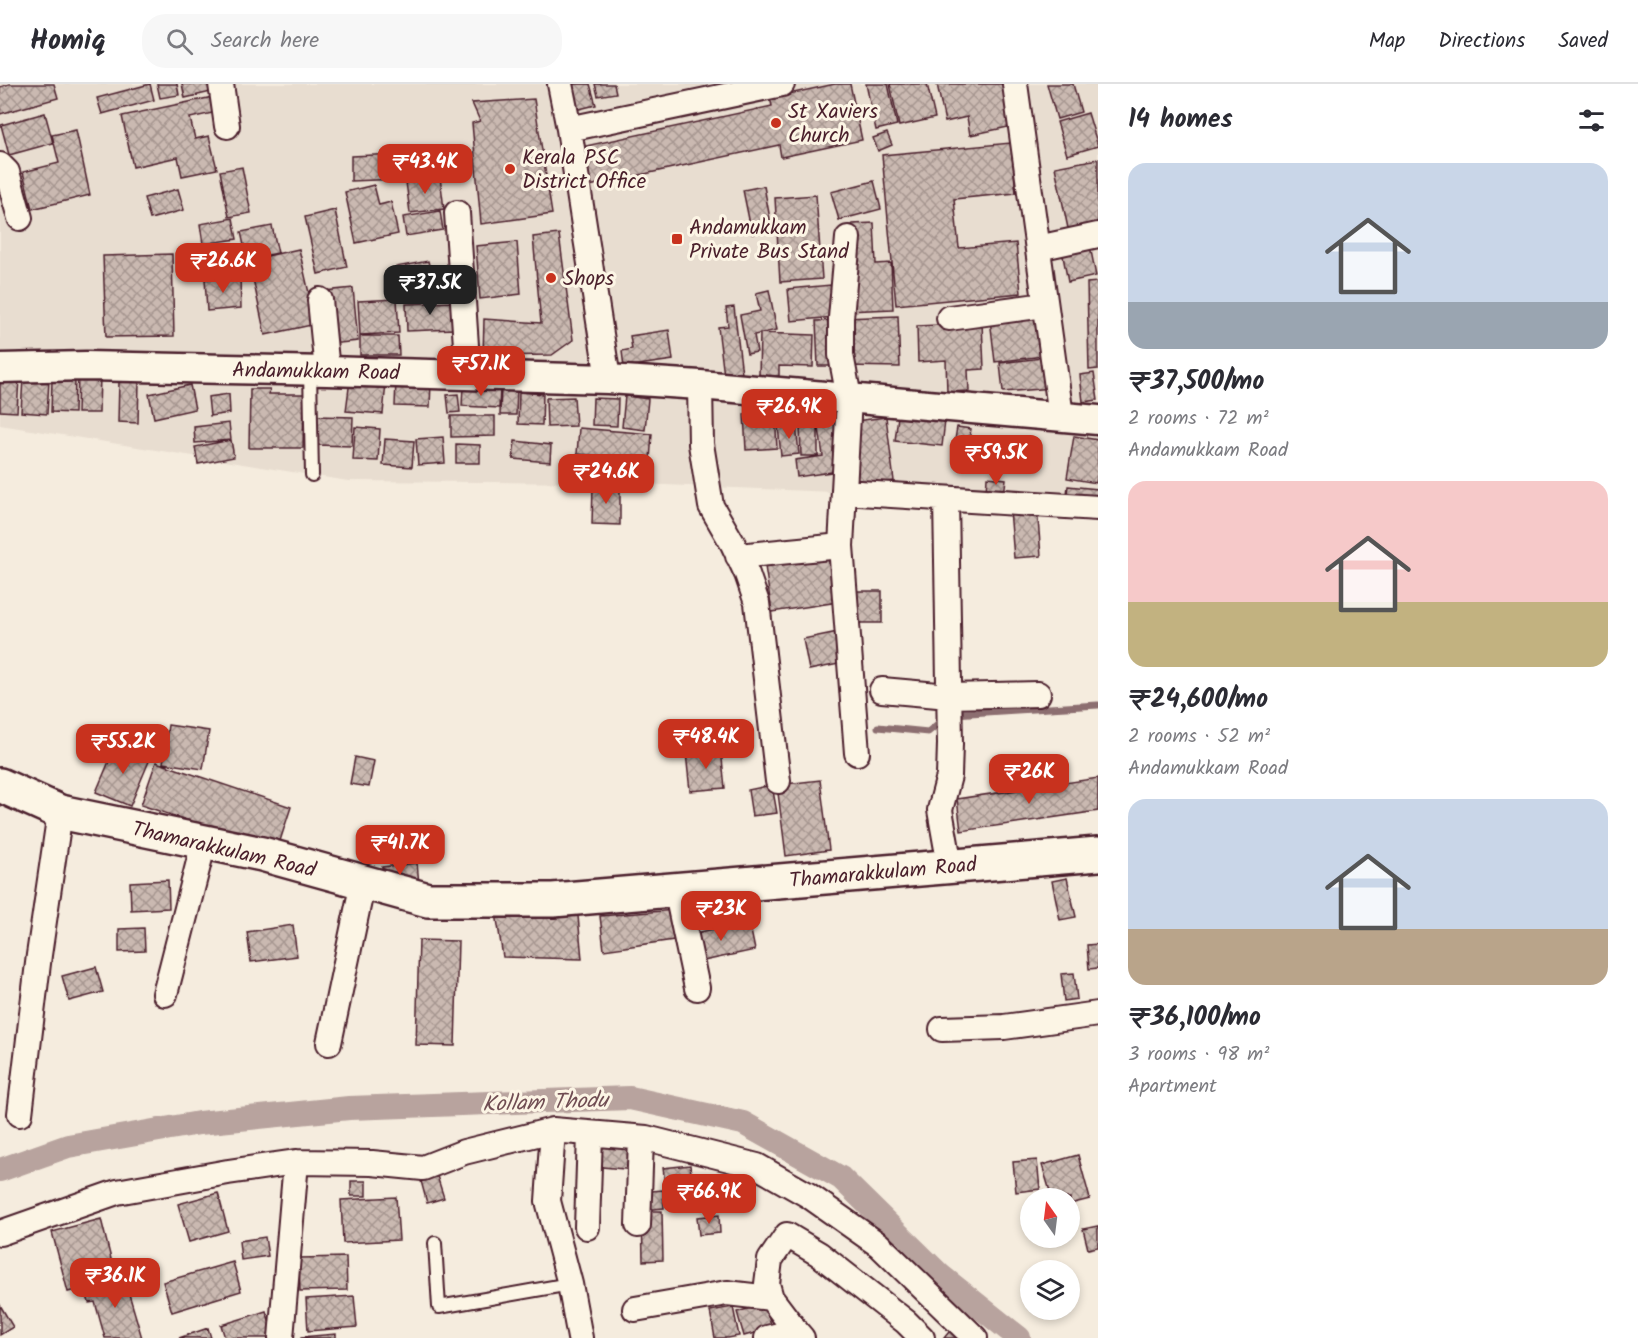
<!DOCTYPE html>
<meta charset="utf-8">
<style>
:root{--surface:#fff;--page:#f7f7f7;--text:#2b2b33;--muted:#7c7c81;--line:#e1e1e2;--accent:#c8321e}
body{margin:0;font-family:Kalam,sans-serif;background:var(--page);color:var(--text);height:100vh;display:flex;flex-direction:column;font-size:22px;white-space:nowrap}
*{box-sizing:border-box;margin:0}
p{font-size:20px;color:var(--muted)}
.icon{flex:none;width:33px;height:33px;fill:none;stroke:currentColor;stroke-width:2;stroke-linecap:round;stroke-linejoin:round}
.map{position:relative;flex:1;overflow:hidden}
.panel{display:flex;flex-direction:column;background:var(--surface);width:540px}
.panel>*{flex:none}
.needle{width:39px;rotate:346deg}
.tools{position:absolute;left:1020px;top:1104px;display:grid;gap:12px}
.tools a{display:grid;place-items:center;width:60px;height:60px;border-radius:50%;background:var(--surface);box-shadow:0 3px 9px #0003;font-size:30px}
.price{position:absolute;translate:-50% -51px;padding:0 14px;border-radius:12px;background:var(--accent);color:#fff;font-size:20px;line-height:39px;filter:drop-shadow(0 2px 3px #0008)}
.price::after{content:'';position:absolute;left:50%;top:36px;width:18px;height:14px;margin-left:-9px;background:inherit;clip-path:polygon(0 0,100% 0,50% 100%)}
.price.current{background:#222;color:#fff}
ul{padding:0;list-style:none}
li{display:grid;align-content:center;gap:12px;height:318px;padding:0 30px}
li span{display:grid;place-items:center;height:186px;border-radius:18px;color:#555}
li>.icon{margin-inline-start:auto}
span .icon{width:108px;height:108px;fill:#fffc;stroke-width:1}
li b{font-size:26px}
h2{display:flex;justify-content:space-between;align-items:center;height:72px;padding:0 30px;font-size:26px}
header{display:flex;align-items:center;gap:36px;box-sizing:border-box;height:84px;padding:0 30px;background:var(--surface);border-bottom:2px solid var(--line)}
header strong{font-size:28px}
nav{display:flex;gap:33px;margin-inline-start:auto;font-size:21px}
.search{width:420px;height:54px;background:var(--page);display:flex;align-items:center;gap:15px;box-sizing:border-box;padding:0 21px;border-radius:24px;color:var(--muted);font-size:22px}
main{display:flex;flex:1;min-height:0}
.map>svg:first-child{display:block}
.built{fill:#e8ddd0}
.lines{fill:none;stroke-linecap:round;stroke-linejoin:round}
.stream{stroke:#8c6e70;stroke-width:7}
.canal{stroke:#b8a39e;stroke-width:24}
.building{fill:url(#building-cross-hatch);stroke:#4a1f2b;stroke-width:1.5}
.service-casing{stroke:#4a1f2b;stroke-width:16}
.minor-casing{stroke:#4a1f2b;stroke-width:28}
.tertiary-casing{stroke:#4a1f2b;stroke-width:33}
.secondary-casing{stroke:#4a1f2b;stroke-width:38}
.service{stroke:#fcf5e5;stroke-width:12}
.minor{stroke:#fcf5e5;stroke-width:24}
.tertiary{stroke:#fcf5e5;stroke-width:28}
.secondary{stroke:#fcf5e5;stroke-width:33}
.poi-dot{fill:#c8321e;stroke:#fcf5e5;stroke-width:2}
.labels{text-anchor:middle;stroke-width:6;stroke-linejoin:round;paint-order:stroke}
.poi-label{font-size:21px;fill:#4a1f2b;stroke:#fcf5e5;text-anchor:start}
.street-label{font-size:21px;fill:#4a1f2b;stroke:#fcf5e5}
.water-label{font-size:22px;font-style:italic;fill:#704d53;stroke:#fcf5e5}
</style>
<header>
<strong>Homiq</strong>
<div class="search"><svg class="icon" aria-label="search" viewBox="0 0 24 24"><circle cx="10" cy="10" r="6"/><path d="M15 15l6 6"/></svg>Search here</div>
<nav><a>Map</a><a>Directions</a><a>Saved</a></nav>
</header>
<main>
<div class="map">
<svg width="1098" height="1254" viewBox="0 0 1098 1254">
<defs>
<pattern id="building-cross-hatch" width="8" height="8" patternUnits="userSpaceOnUse" patternTransform="scale(1.5)"><rect width="8" height="8" fill="#cab9b1"/><path d="M0 0l8 8M0 8l8-8" fill="none" stroke="#a69690"/></pattern>
</defs>
<rect width="100%" height="100%" fill="#f5ecde"/>
<filter id="ink" filterUnits="userSpaceOnUse"><feTurbulence type="fractalNoise" baseFrequency=".0167" numOctaves="2"/><feDisplacementMap in="SourceGraphic" scale="12" xChannelSelector="R" yChannelSelector="G"/><feConvolveMatrix kernelMatrix="1 2 1 2 8 2 1 2 1" color-interpolation-filters="sRGB"/></filter>
<g filter="url(#ink)">
<path class="built" d="M0 0H1098V419L617 399 348 397 0 341Z"/>
<g class="lines">
<path class="stream" d="M954 630 1098 621
M878 643 928 648 945 634"/>
<path class="canal" d="M0 1086 68 1062 199 1039 349 1024 630 1014 743 1039 841 1094 941 1192 1019 1254"/>
</g>
<path class="building" d="M9 0H54L58 14 0 30V3Z
M150 0 154 16 102 30 97 14Z
M157 0H177L179 11 160 14Z
M182 0H209L211 8 185 14Z
M569 0H590L596 21 575 26Z
M595 0H614L616 9 598 12Z
M835 0H850L862 56 781 73 779 61 589 102 581 63 772 22 770 14Z
M866 0H888L897 41 876 46Z
M890 0H927L935 34 899 42Z
M937 0H1004L1013 42 970 51 967 33 945 38Z
M1047 0H1073L1081 28 1057 35Z
M213 13 217 28 190 34 195 55 209 52 217 85 182 92 178 73 133 83 122 32Z
M534 15 552 130 481 140 472 39 480 37 472 19Z
M45 29 53 59 9 71 1 41Z
M1088 29 1098 62 1067 71 1057 38Z
M76 46 90 111 32 125 23 88 59 79 52 51Z
M887 49 892 61 878 67 873 54Z
M1011 59 1016 109 954 115 959 164 1016 159 1021 209 896 221 882 71Z
M399 70 400 95 351 97V72Z
M1098 75V143L1069 149 1055 83Z
M242 83 251 129 229 133 220 87Z
M440 93 444 125 410 129 406 98Z
M874 97 881 125 839 136 831 108Z
M374 101 379 121 391 118 398 150 356 159 345 108Z
M764 102 772 146 752 150 743 106Z
M178 105 184 126 150 135 144 114Z
M816 111 822 195 780 198 775 114Z
M335 126 347 183 318 190 305 133Z
M440 127 443 146 406 152 403 133Z
M233 134 237 155 203 160 200 140Z
M874 139 876 180 891 179 893 225 847 227 855 204 852 140Z
M272 142 278 169 247 175 241 148Z
M559 150 573 256 552 271 483 272 484 235 541 239 533 153Z
M517 158 521 210 480 215 476 162Z
M1090 162 1096 192 1068 198 1062 167Z
M299 165 316 240 265 251 249 176Z
M172 170 174 252 106 253 103 172Z
M428 177 434 203 401 210 396 183Z
M240 193 241 224 207 227 205 195Z
M1098 198V285L1089 286 1087 199Z
M831 201 834 233 791 237 788 205Z
M353 204 358 257 330 260 324 207Z
M769 206 777 246 754 251 757 268 747 270 740 231 760 227 756 209Z
M397 215 399 249 360 251 358 217Z
M453 218 454 245 407 247 406 220Z
M734 223 742 290 724 292 718 243 728 242 726 224Z
M1047 229 1051 271 995 278 990 235Z
M898 232 900 283 846 282 844 234Z
M837 236 838 282H818L816 237Z
M982 239 984 285 968 286 969 307 947 308 946 276 918 278 917 242Z
M669 246 673 276 624 283 622 267 632 265 630 252Z
M760 249 814 251 813 283 779 282V292H759Z
M360 252H398L399 271H360Z
M1050 273 1053 304 1003 308 1000 279Z
M1094 289 1098 316 1083 318 1080 291Z
M78 290 100 291 99 329H77Z
M0 294H19L17 328 0 327Z
M23 294 49 296 47 330 21 328Z
M52 296H75L74 329 51 328Z
M350 296 386 299 383 330 346 327Z
M119 297 139 298 138 339 118 338Z
M396 297 431 298 430 323 395 322Z
M190 301 195 325 154 334 149 310Z
M463 302 500 304 499 324 462 322Z
M501 304H517L516 331H500Z
M250 305H270L269 310H304L303 364H249Z
M519 308 543 310 542 341 518 340Z
M229 310 230 329 210 332 208 313Z
M458 310 460 328 449 329 447 311Z
M625 312 648 315 645 346 622 343Z
M574 313 576 342 547 343 546 314Z
M593 314 618 315 617 342 592 341Z
M775 328 777 364 746 366 744 330Z
M317 332 353 333 352 362 316 361Z
M451 332H495V352L451 353Z
M898 332 945 337 942 362 895 357Z
M886 333 894 397 852 403 848 338Z
M838 335 845 386 797 393 795 376 823 372 818 337Z
M229 339 231 356 195 359 194 343Z
M796 340 799 370 781 372 778 342Z
M800 342H818V372H801Z
M355 343 380 345 378 377 353 376Z
M957 343 971 345 968 364 954 362Z
M579 344 652 350 650 376 577 370Z
M1074 352 1098 356V389L1096 399 1067 394Z
M443 353 445 379 418 381 416 355Z
M385 355 414 357 412 383 383 381Z
M231 356 234 373 198 380 195 363Z
M515 357 551 361 550 378 513 375Z
M456 360 480 361V379H456Z
M602 374 626 377 625 395 600 393Z
M987 393 1006 395 1004 411 986 409Z
M593 401 620 402V441L592 440Z
M1068 402 1098 405V420L1066 417Z
M1037 423 1041 472 1014 474 1010 426Z
M830 466 838 518 772 528 764 476Z
M855 507H882V539H855Z
M838 548 844 579 809 586 803 555Z
M168 641 209 647 203 685 163 679Z
M116 661 150 675 130 722 96 708Z
M721 665 725 704 690 707 686 669Z
M355 673 374 677 369 703 350 700Z
M156 678 291 723 277 766 141 721Z
M1098 694V727L961 747 957 715Z
M820 696 829 766 786 772 777 701Z
M772 701 777 729 752 732 748 706Z
M417 779 419 800 384 805 382 783Z
M1067 794 1076 833 1060 836 1052 797Z
M168 796 169 824 131 826 130 798Z
M688 825 681 855 604 866 600 832Z
M496 829 578 832 582 875 503 873Z
M749 837 755 866 694 879 687 851Z
M293 841 297 872 251 878 247 848Z
M144 844 145 867 119 868V845Z
M419 856 458 857 455 962 416 961Z
M1098 860V884L1089 885 1087 861Z
M96 883 103 908 69 917 62 892Z
M1074 889 1077 915 1064 917 1061 890Z
M593 1056 638 1059 635 1086 591 1082Z
M1078 1071 1090 1115 1070 1120V1114H1052L1042 1081Z
M1037 1076 1040 1105 1016 1108 1013 1078Z
M690 1081 693 1104 666 1107 663 1084Z
M437 1092 444 1114 427 1119 421 1097Z
M351 1097H366V1112H351Z
M663 1106 664 1124 642 1126 640 1108Z
M218 1109 228 1147 189 1158 178 1120Z
M396 1113 399 1156 343 1159 341 1116Z
M642 1127H662L663 1176 643 1177Z
M719 1131 720 1149 699 1151 697 1133Z
M101 1135 116 1195 68 1208 52 1148Z
M1098 1142V1163L1088 1165 1083 1145Z
M265 1153 268 1172 241 1176 239 1157Z
M346 1173 347 1206 300 1207 299 1174Z
M233 1178 241 1207 172 1228 163 1198Z
M124 1193 142 1254H105L95 1218 89 1219 85 1204Z
M354 1212 357 1243 308 1247 306 1215Z
M765 1220 772 1244 744 1252 737 1228Z
M0 1221 13 1243 0 1251Z
M733 1223 739 1252 728 1254H715L710 1227Z
M266 1227 275 1254H225L221 1241Z
M953 1243 965 1254H944Z
M208 1244 211 1254H179Z
M336 1250V1254H301V1253Z"/>
<g class="lines">
<defs>
<path id="service" d="M310 286 312 391
M435 1159 439 1223 570 1200"/>
<path id="minor" d="M221 0 227 42
M560 0 569 45 608 295
M1015 0 1061 332
M569 45 782 0
M0 81 7 88 20 134
M457 129 468 291
M1038 164 1098 151
M320 216 327 287
M949 234 1045 221
M700 301 701 360 711 422 733 460 747 490 757 519 778 697
M844 408 1098 424
M946 415 950 660 949 692 940 726 948 771
M841 462 857 669
M738 472 841 462 849 314 841 271V234L848 154
M882 606 949 612 1038 610
M676 805 697 904
M165 910 204 758
M942 945 1004 943 1098 930
M329 959 363 798
M20 1030 39 871 60 728
M553 1046 548 1117 570 1200 580 1254
M638 1141 641 1054
M587 1143 590 1050
M0 1149 117 1108 228 1088 296 1078 372 1079 423 1084 464 1068 553 1046 646 1054 757 1082 808 1111 879 1161 975 1254
M635 1225 727 1209 771 1214
M796 1247 771 1214 767 1200 770 1176 787 1151 819 1170 906 1238 922 1254
M281 1254 296 1078
M767 1254 796 1247 802 1254"/>
<path id="tertiary" d="M0 284 86 282 327 287 608 295 700 301 1098 336"/>
<path id="secondary" d="M0 701 60 728 262 770 428 816H553L1098 770"/>
</defs>
<use href="#service" class="service-casing"/>
<use href="#minor" class="minor-casing"/>
<use href="#tertiary" class="tertiary-casing"/>
<use href="#secondary" class="secondary-casing"/>
<use href="#service" class="service"/>
<use href="#minor" class="minor"/>
<use href="#tertiary" class="tertiary"/>
<use href="#secondary" class="secondary"/>
</g>
</g>
<g class="poi-dot">
<circle cx="776" cy="39" r="6"/>
<circle cx="510" cy="85" r="6"/>
<rect x="671" y="149" width="12" height="12" rx="3"/>
<circle cx="551" cy="194" r="6"/>
</g>
<g class="labels">
<g class="poi-label">
<text x="788" y="34">St Xaviers<tspan x="788" dy="24">Church</tspan></text>
<text x="522" y="80">Kerala PSC<tspan x="522" dy="24">District Office</tspan></text>
<text x="689" y="150">Andamukkam<tspan x="689" dy="24">Private Bus Stand</tspan></text>
<text x="563" y="201">Shops</text>
</g>
<g class="street-label">
<text transform="translate(316 287) rotate(1)" y="7">Andamukkam Road</text>
<text transform="translate(224 765) rotate(13)" y="7">Thamarakkulam Road</text>
<text transform="translate(883 788) rotate(-5)" y="7">Thamarakkulam Road</text>
</g>
<g class="water-label">
<text transform="translate(545 1017) rotate(-2)" y="8">Kollam Thodu</text>
</g>
</g>
</svg>
<div class="tools">
<a><svg class="needle" viewBox="-14 -14 28 28"><path d="M0-13l5 13h-10z" fill="#e53935"/><path d="M0 13l5-13h-10z" fill="#7c7c81"/></svg></a>
<a><svg class="icon" aria-label="layers" viewBox="0 0 24 24"><path d="M12 4l9 5-9 5-9-5zM3 14l9 5 9-5"/></svg></a>
</div>
<b class="price" style="left:425px;top:111px">₹43.4K</b>
<b class="price" style="left:223px;top:210px">₹26.6K</b>
<b class="price current" style="left:430px;top:232px">₹37.5K</b>
<b class="price" style="left:481px;top:313px">₹57.1K</b>
<b class="price" style="left:789px;top:356px">₹26.9K</b>
<b class="price" style="left:996px;top:402px">₹59.5K</b>
<b class="price" style="left:606px;top:421px">₹24.6K</b>
<b class="price" style="left:706px;top:686px">₹48.4K</b>
<b class="price" style="left:123px;top:691px">₹55.2K</b>
<b class="price" style="left:1029px;top:721px">₹26K</b>
<b class="price" style="left:400px;top:792px">₹41.7K</b>
<b class="price" style="left:721px;top:858px">₹23K</b>
<b class="price" style="left:709px;top:1141px">₹66.9K</b>
<b class="price" style="left:115px;top:1225px">₹36.1K</b>
</div>
<section class="panel">
<h2>14 homes<svg class="icon" aria-label="filters" viewBox="0 0 24 24"><path d="M4 7h16M4 17h16"/><circle cx="9" cy="7" r="2"/><circle cx="15" cy="17" r="2"/></svg></h2>
<ul>
<li><span style="background:linear-gradient(#c9d6e8 75%,#9aa5b1 0)"><svg class="icon" aria-label="home" viewBox="0 0 24 24"><path d="M3 11l9-7 9 7M6 9v11h12V9"/></svg></span><div><b>₹37,500/mo</b><p>2 rooms · 72 m²</p><p>Andamukkam Road</p></div></li>
<li><span style="background:linear-gradient(#f6c9c9 65%,#c2b280 0)"><svg class="icon" aria-label="home" viewBox="0 0 24 24"><path d="M3 11l9-7 9 7M6 9v11h12V9"/></svg></span><div><b>₹24,600/mo</b><p>2 rooms · 52 m²</p><p>Andamukkam Road</p></div></li>
<li><span style="background:linear-gradient(#c9d6e8 70%,#b9a48a 0)"><svg class="icon" aria-label="home" viewBox="0 0 24 24"><path d="M3 11l9-7 9 7M6 9v11h12V9"/></svg></span><div><b>₹36,100/mo</b><p>3 rooms · 98 m²</p><p>Apartment</p></div></li>
</ul>
</section>
</main>
